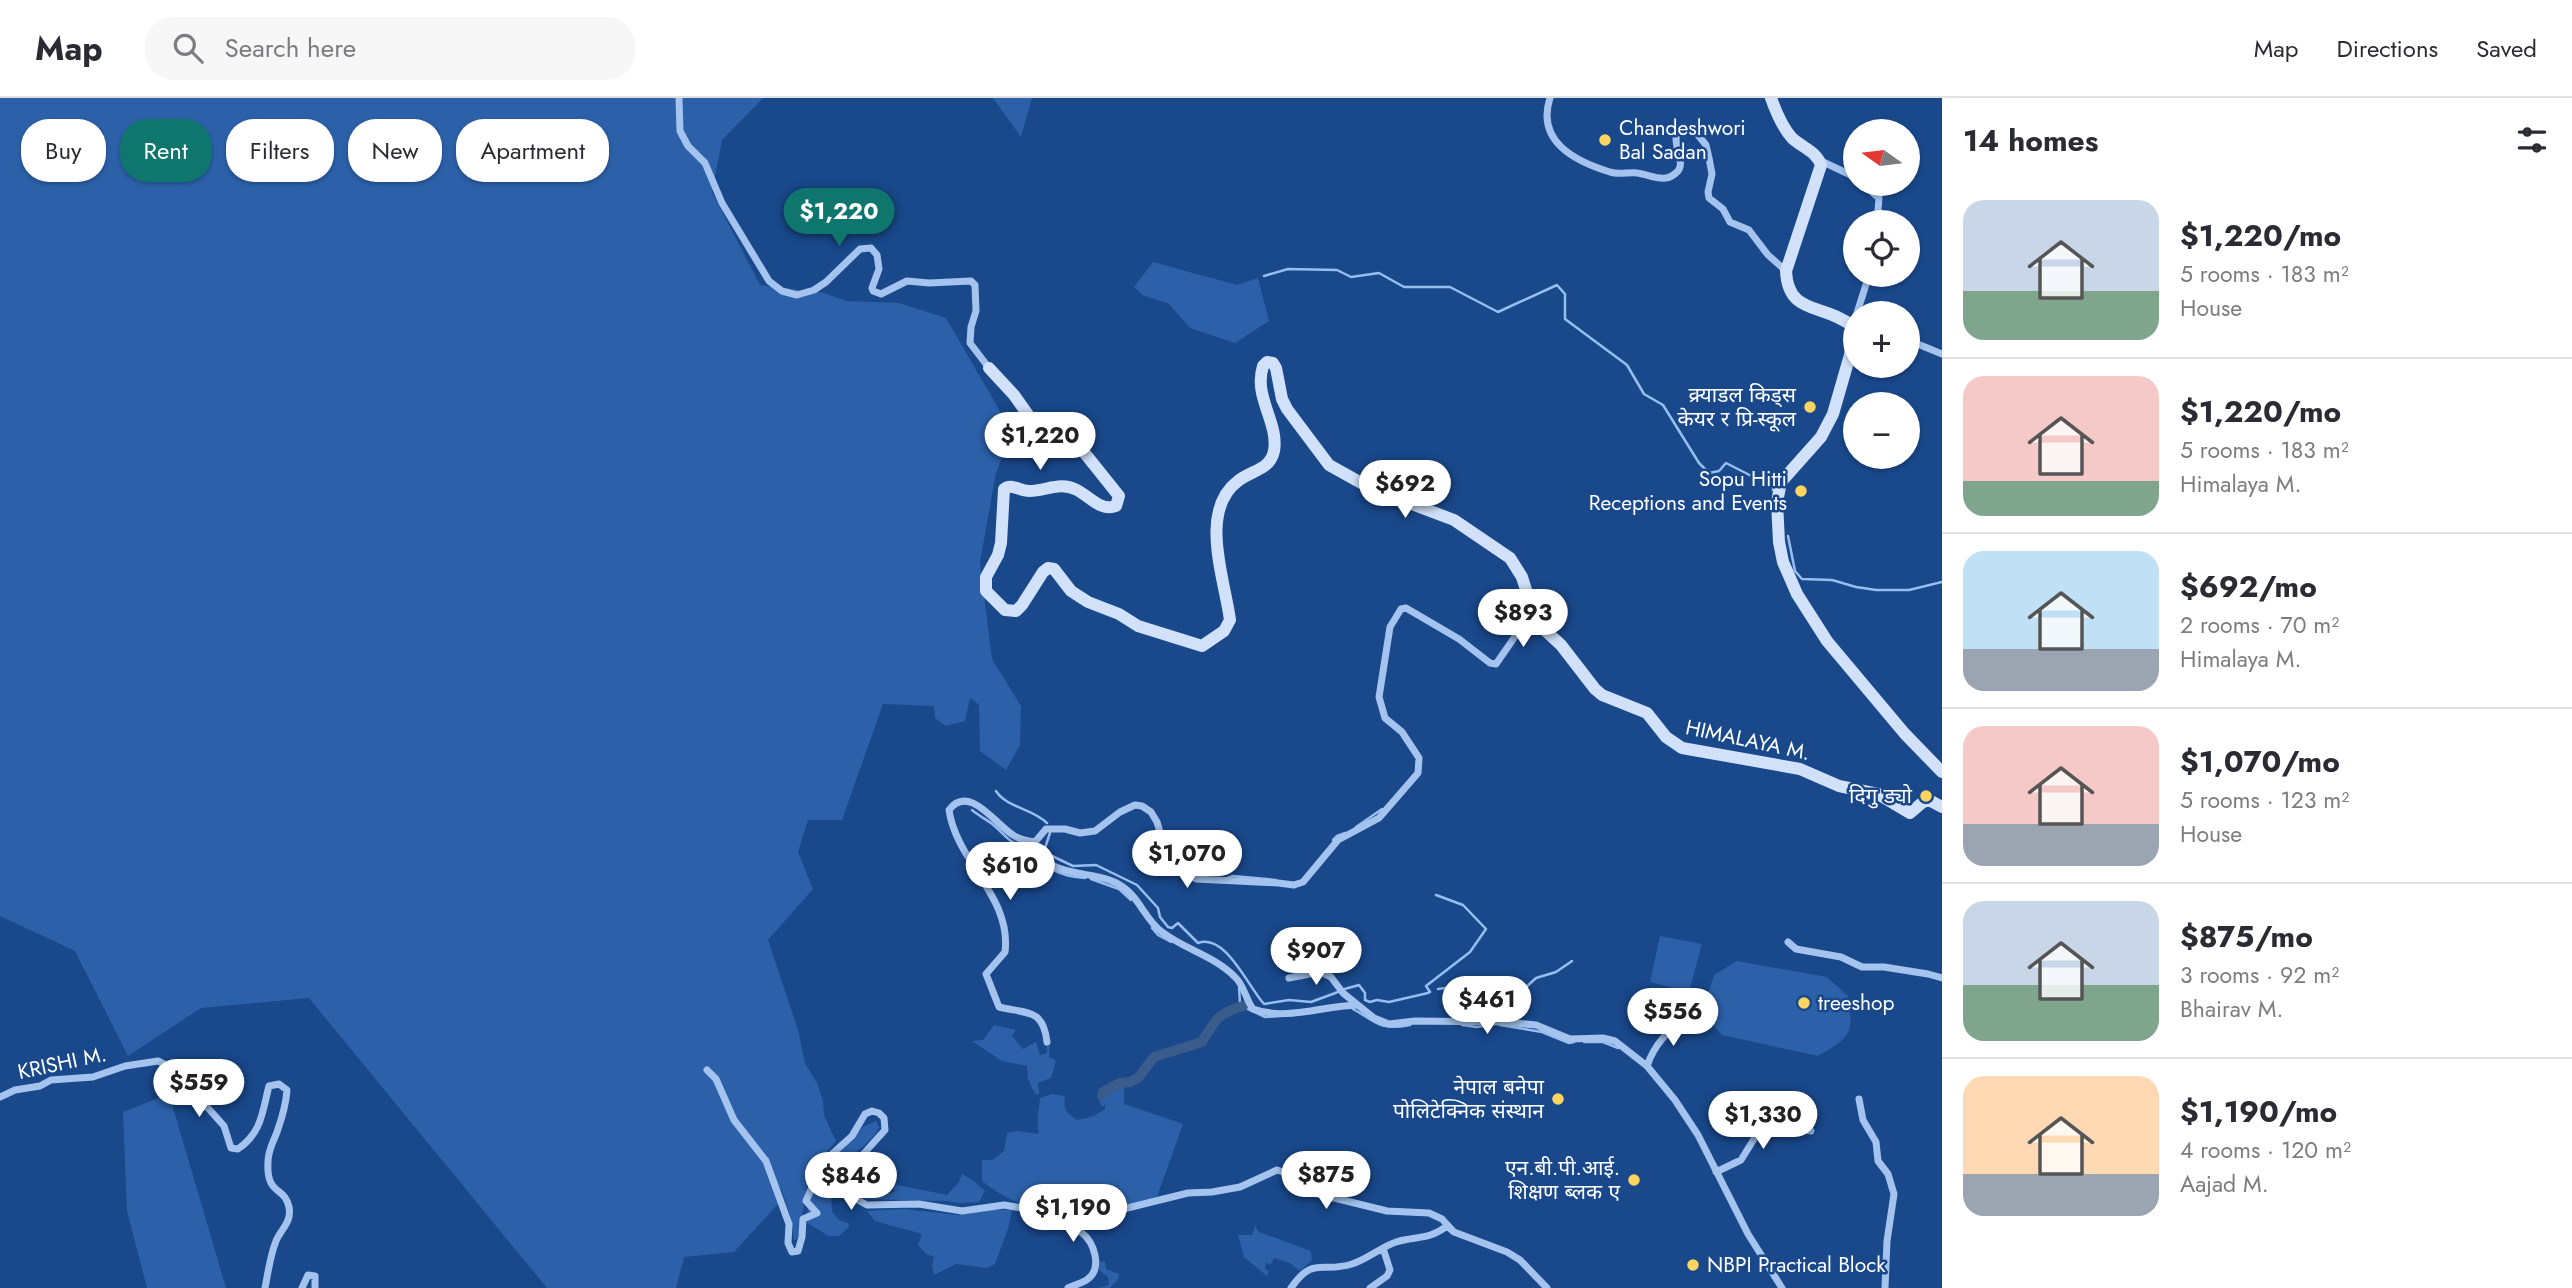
<!DOCTYPE html>
<meta charset="utf-8">
<style>
:root{--surface:#fff;--page:#f7f7f7;--text:#2b2b33;--muted:#7c7c81;--line:#e1e1e2;--accent:#0f766e}
body{margin:0;font-family:Jost,"Noto Sans Devanagari",sans-serif;background:var(--page);color:var(--text);height:100vh;display:flex;flex-direction:column;font-size:26px;white-space:nowrap}
*{box-sizing:border-box;margin:0}
p{font-size:23px;color:var(--muted)}
.icon{flex:none;width:38px;height:38px;fill:none;stroke:currentColor;stroke-width:2;stroke-linecap:round;stroke-linejoin:round}
.map{position:relative;flex:1;overflow:hidden}
.details{display:flex;flex-direction:column;background:var(--surface);width:630px}
.details>*{flex:none}
.top-card{position:absolute;left:21px;top:21px;width:665px;height:63px;display:flex;gap:14px}
.needle{width:46px;rotate:284deg}
.fabs{position:absolute;left:1843px;top:21px;display:grid;gap:14px}
.fabs a{display:grid;place-items:center;width:77px;height:77px;border-radius:50%;background:var(--surface);box-shadow:0 2px 5px #0004;font-size:35px}
.price{position:absolute;translate:-50% -60px;padding:0 16px;border-radius:24px;background:#fff;color:#222;font-size:23px;line-height:46px;filter:drop-shadow(0 2px 4px #0008)}
.price::after{content:'';position:absolute;left:50%;top:42px;width:21px;height:16px;margin-left:-10px;background:inherit;clip-path:polygon(0 0,100% 0,50% 100%)}
.price.active{background:var(--accent);color:#fff}
ul{padding:0;list-style:none}
li{display:flex;align-items:center;gap:21px;height:175px;padding:0 21px}
li+li{border-top:2px solid var(--line)}
li span{display:grid;place-items:center;flex:none;width:196px;height:140px;border-radius:21px;color:#555}
li>.icon{margin-inline-start:auto}
span .icon{width:84px;height:84px;fill:#fffc;stroke-width:1}
li b{font-size:30px}
h2{display:flex;justify-content:space-between;align-items:center;height:84px;padding:0 21px;font-size:30px}
.pill{padding:0 24px;border-radius:28px;background:var(--surface);box-shadow:0 2px 5px #0004;font-size:24px;line-height:63px}
.pill.active{background:var(--accent);color:#fff}
header{display:flex;align-items:center;gap:42px;box-sizing:border-box;height:98px;padding:0 35px;background:var(--surface);border-bottom:2px solid var(--line)}
header strong{font-size:33px}
nav{display:flex;gap:38px;margin-inline-start:auto;font-size:24px}
.search{width:490px;height:63px;background:var(--page);display:flex;align-items:center;gap:18px;box-sizing:border-box;padding:0 24px;border-radius:28px;color:var(--muted);font-size:26px}
main{display:flex;flex:1;min-height:0}
.map>svg:first-child{display:block}
.green{fill:#2c61aa}
.lines{fill:none;stroke-linecap:round;stroke-linejoin:round}
.stream{stroke:#96bef0;stroke-width:2.5}
.canal{stroke:#395c8d;stroke-width:10}
.street{stroke:#a4c3ee;stroke-width:7}
.secondary{stroke:#d1e1fa;stroke-width:12}
.poi-dot{fill:#ffd560;stroke:#19488b;stroke-width:2.5}
.labels{text-anchor:middle;stroke-width:5;stroke-linejoin:round;paint-order:stroke}
.poi-label{font-size:21px;fill:#fff;stroke:#19488b;text-anchor:end}
.street-label{font-size:21px;fill:#fff;stroke:#19488b}
</style>
<header>
<strong>Map</strong>
<div class="search"><svg class="icon" aria-label="search" viewBox="0 0 24 24"><circle cx="10" cy="10" r="6"/><path d="M15 15l6 6"/></svg>Search here</div>
<nav><a>Map</a><a>Directions</a><a>Saved</a></nav>
</header>
<main>
<div class="map">
<svg width="1942" height="1190" viewBox="0 0 1942 1190">
<rect width="100%" height="100%" fill="#19488b"/>
<path class="green" d="M0 0H763L722 42 712 94 760 187 824 195 846 203 899 205 946 220 1012 334 996 375 980 464 992 561 1021 608 1020 647 1006 672 980 653 979 607 970 600 965 623 946 628 935 620 934 608 883 606 842 722H808L798 754 813 791 768 842 798 932 805 965 818 987 823 1003 824 1017 836 1043 817 1065 808 1085 798 1140 794 1143 791 1120 781 1090 778 1106 734 1154 684 1159 676 1190H547L309 900 201 910 128 958 75 853 0 818Z
M993 0H1032L1021 39Z
M1153 164 1237 187 1258 180 1269 223 1235 245 1190 230 1168 205 1144 198 1134 189Z
M1660 838 1702 846 1689 894 1650 884Z
M1737 863 1827 879 1848 898C1854 937 1851 939 1818 958L1722 937 1708 921 1705 905 1714 877Z
M994 927 1016 932 1012 938 1023 951 1036 944 1040 957 1047 955 1046 944 1050 941 1049 959 1056 962 1051 980 1038 985 1039 996H1035L1028 981 1027 968 1002 963 972 943 983 942Z
M1151 959 1154 962C1147 975 1139 984 1124 988V1006L1183 1026 1157 1099C1096 1116 1036 1127 982 1083V1062H993L1004 1053 1007 1035 1017 1033 1039 1036C1036 1024 1039 1012 1040 1000L1052 996 1065 998C1064 1013 1064 1012 1077 1022L1094 1018 1105 1011V1005L1104 1008H1101L1098 996C1105 983 1118 982 1131 981L1147 966V962Z
M169 996 226 1190H147L127 1113 123 1014Z
M876 1023 879 1029 877 1034C863 1052 830 1069 843 1094L838 1092 831 1095 832 1114 839 1122 848 1125 849 1129 839 1138H829L807 1125 808 1103 825 1065 863 1029Z
M962 1076 974 1083 985 1093 979 1104 960 1105 946 1103 866 1101 868 1087 878 1086 881 1096 895 1094 892 1086 947 1097 959 1084Z
M903 1111 958 1117 988 1111 1012 1112 1008 1131 995 1166 987 1170 956 1166 934 1177 932 1168 934 1159 926 1156 918 1147 922 1136 875 1123 867 1113Z
M1255 1128 1259 1134 1311 1153 1312 1162 1300 1173 1290 1165 1274 1160 1271 1166 1266 1165 1265 1171 1269 1173 1267 1178 1244 1159 1238 1137H1252Z
M1105 1163 1106 1171 1119 1176V1180L1110 1190H1098L1109 1187 1108 1179 1099 1172V1164Z"/>
<g class="lines">
<path class="stream" d="M1264 178 1288 171 1337 172 1351 179 1379 175 1404 189H1450L1498 214 1557 187 1565 196V221L1627 267 1644 296 1663 307 1699 365 1709 375 1719 373 1726 365 1773 389V392
M1788 438 1795 473 1802 481 1832 482 1856 489 1876 492H1909L1942 484
M996 693C1007 710 1032 710 1047 725
M972 712C978 717 985 721 991 725 1009 739 1007 748 1034 748 1039 771 1064 779 1085 780
M1356 729 1382 711
M1050 735 1045 750 1048 756 1073 768 1096 767 1137 787 1158 810 1160 819 1168 829 1172 830 1178 825 1198 845C1226 835 1248 889 1264 906L1289 902 1311 904 1338 894
M1333 742 1337 738 1345 735
M1176 762 1192 774 1203 778
M1227 780 1233 778 1276 782
M1091 781 1119 791 1131 802
M1152 830 1158 837 1171 844
M1239 890 1240 905 1243 908
M1438 891 1460 888 1472 901 1488 894 1512 902 1536 880 1556 874 1572 863
M1341 892 1359 887 1365 895V902L1370 904 1377 902 1389 904 1428 895
M1430 894 1426 888 1470 854 1486 831 1463 807 1436 797
M1248 911 1265 919 1295 917
M1353 911C1377 924 1379 933 1410 927
M1462 927 1477 929 1490 927
M1500 927 1542 934 1569 945 1574 944
M1584 944H1603L1618 950"/>
<path class="canal" d="M1102 998 1103 994 1120 985 1130 984 1138 980 1154 959 1202 944C1216 921 1217 916 1243 908"/>
<path class="street" d="M679 0 680 33 688 48 705 65 722 105 769 183 782 193 797 197 814 192 826 184 860 151 871 150 877 157 879 171 872 190 873 193 881 196 907 183 929 185 971 183 975 187 976 213 971 229 970 245 989 270
M1550 0C1536 43 1574 63 1610 74 1618 77 1628 74 1637 75 1652 77 1665 87 1678 73 1686 63 1671 47 1678 32L1695 33 1706 47 1709 60 1712 76 1708 94 1709 100 1723 111 1730 124 1749 132 1768 157 1786 173
M1819 62 1855 79
M1869 86 1872 94 1879 100 1877 124
M1857 215 1869 177
M1908 242 1942 256
M1035 744C1027 743 1020 742 1013 737 996 727 969 685 949 712 956 763 1012 799 1005 854L986 876 999 909C1027 916 1043 910 1047 944
M1788 844 1796 851 1841 859 1862 869H1884L1928 876 1942 880
M1289 880 1320 874 1325 876 1331 879 1343 895 1374 920 1389 926 1415 923 1504 924 1536 927 1570 941 1603 940 1615 943 1647 968 1675 1002 1698 1037 1748 1136 1782 1190
M1357 907C1322 908 1287 923 1253 911 1246 902 1244 887 1235 879 1214 858 1186 852 1162 834 1145 822 1139 798 1120 787 1092 770 1045 783 1035 744L1046 731H1065L1080 735 1095 733 1120 714 1135 707 1142 708 1151 714 1157 724 1165 751 1177 770 1196 781 1278 785 1294 787 1303 784 1338 742 1379 720 1418 675 1419 660 1402 634 1385 620 1379 599 1390 529 1401 511 1406 510 1459 541 1490 565 1496 566 1514 540 1528 503
M1647 968C1654 948 1667 932 1686 922
M707 972 716 981 734 1022 766 1063 789 1126 788 1145 792 1154 798 1153 802 1139 803 1121 817 1115 806 1103 823 1064 852 1038 865 1016 872 1013 879 1015 884 1020 885 1032 849 1072 844 1081 845 1090 854 1100 867 1107 919 1106 962 1113 1004 1107 1028 1111 1040 1117 1070 1120 1095 1118 1188 1095 1212 1094 1240 1089 1277 1072 1289 1076 1314 1095 1387 1113 1429 1115 1442 1121 1454 1134
M0 999 15 992 40 988 51 982 93 979 125 968 158 963 164 966 174 979 181 997 208 1010 224 1028 231 1050 238 1051C262 1034 262 1015 269 988L279 986 287 992C286 1007 282 1020 277 1034 273 1045 268 1052 268 1064 266 1098 285 1088 289 1109 292 1124 281 1131 276 1143 270 1158 268 1175 265 1190
M1859 1001 1863 1022 1876 1044 1878 1063 1888 1076 1894 1096 1887 1143 1885 1190
M1716 1074 1741 1062 1754 1041 1761 1021 1811 1033
M1041 1117C1053 1126 1070 1125 1082 1135 1094 1144 1102 1169 1089 1180 1084 1185 1074 1187 1068 1190
M302 1190 308 1177 315 1178V1190
M1291 1190C1314 1157 1321 1176 1352 1166 1368 1161 1381 1149 1396 1144 1416 1138 1429 1142 1447 1128L1454 1134 1507 1154 1520 1162 1547 1190
M1370 1190 1387 1178 1390 1172 1383 1150"/>
<path class="secondary" d="M1771 0C1776 14 1782 29 1792 40 1803 50 1816 53 1821 67L1786 173C1788 218 1824 205 1852 228L1850 257 1833 316 1821 339 1781 384 1777 404 1779 444 1783 464 1797 496 1827 543 1905 636 1942 674
M989 270 1014 297 1043 338 1079 348 1119 398 1116 408C1101 414 1089 398 1077 392 1059 383 1047 393 1029 393 1019 393 1012 385 1004 391L1001 445 998 457 986 479V493L1005 512 1016 513 1022 507 1043 474 1048 470 1054 471 1071 493 1088 504 1119 516 1138 528 1202 548 1224 533 1230 522C1225 482 1198 413 1238 383 1252 372 1270 372 1274 353 1279 324 1253 299 1263 268L1267 264 1273 265 1276 270 1282 301 1287 311 1329 367 1372 391 1454 422 1510 460 1522 479 1536 524 1561 547 1595 591 1602 597 1647 615 1666 639 1682 650 1800 671 1839 688 1878 696 1910 715 1923 704 1929 702 1942 709"/>
</g>
<g class="poi-dot">
<circle cx="1605" cy="42" r="7"/>
<circle cx="1810" cy="309" r="7"/>
<circle cx="1801" cy="393" r="7"/>
<circle cx="1926" cy="698" r="7"/>
<circle cx="1804" cy="905" r="7"/>
<circle cx="1558" cy="1001" r="7"/>
<circle cx="1634" cy="1082" r="7"/>
<circle cx="1693" cy="1167" r="7"/>
</g>
<g class="labels">
<g class="poi-label">
<text x="1619" y="37" text-anchor="start">Chandeshwori<tspan x="1619" dy="24">Bal Sadan</tspan></text>
<text x="1796" y="304">क्र्याडल किड्स<tspan x="1796" dy="24">केयर र प्रि-स्कूल</tspan></text>
<text x="1787" y="388">Sopu Hitti<tspan x="1787" dy="24">Receptions and Events</tspan></text>
<text x="1912" y="705">दिगु ड्यो</text>
<text x="1818" y="912" text-anchor="start">treeshop</text>
<text x="1544" y="996">नेपाल बनेपा<tspan x="1544" dy="24">पोलिटेक्निक संस्थान</tspan></text>
<text x="1620" y="1077">एन.बी.पी.आई.<tspan x="1620" dy="24">शिक्षण ब्लक ए</tspan></text>
<text x="1707" y="1174" text-anchor="start">NBPI Practical Block</text>
</g>
<g class="street-label">
<text transform="translate(1748 642) rotate(12)" y="7">HIMALAYA M.</text>
<text transform="translate(62 965) rotate(-12)" y="7">KRISHI M.</text>
</g>
</g>
</svg>
<div class="fabs">
<a><svg class="needle" viewBox="-14 -14 28 28"><path d="M0-13l5 13h-10z" fill="#e53935"/><path d="M0 13l5-13h-10z" fill="#7c7c81"/></svg></a>
<a><svg class="icon" aria-label="locate" viewBox="0 0 24 24"><circle cx="12" cy="12" r="6"/><path d="M12 2v4M12 18v4M2 12h4M18 12h4"/></svg></a>
<a>+</a>
<a>−</a>
</div>
<b class="price active" style="left:839px;top:150px">$1,220</b>
<b class="price" style="left:1040px;top:374px">$1,220</b>
<b class="price" style="left:1405px;top:422px">$692</b>
<b class="price" style="left:1523px;top:551px">$893</b>
<b class="price" style="left:1187px;top:792px">$1,070</b>
<b class="price" style="left:1010px;top:804px">$610</b>
<b class="price" style="left:1316px;top:889px">$907</b>
<b class="price" style="left:1487px;top:938px">$461</b>
<b class="price" style="left:1673px;top:950px">$556</b>
<b class="price" style="left:199px;top:1021px">$559</b>
<b class="price" style="left:1763px;top:1053px">$1,330</b>
<b class="price" style="left:1326px;top:1113px">$875</b>
<b class="price" style="left:851px;top:1114px">$846</b>
<b class="price" style="left:1073px;top:1146px">$1,190</b>
<div class="top-card">
<a class="pill">Buy</a>
<a class="pill active">Rent</a>
<a class="pill">Filters</a>
<a class="pill">New</a>
<a class="pill">Apartment</a>
</div>
</div>
<section class="details">
<h2>14 homes<svg class="icon" aria-label="filters" viewBox="0 0 24 24"><path d="M4 7h16M4 17h16"/><circle cx="9" cy="7" r="2"/><circle cx="15" cy="17" r="2"/></svg></h2>
<ul>
<li><span style="background:linear-gradient(#c9d6e8 65%,#7fa58c 0)"><svg class="icon" aria-label="home" viewBox="0 0 24 24"><path d="M3 11l9-7 9 7M6 9v11h12V9"/></svg></span><div><b>$1,220/mo</b><p>5 rooms · 183 m²</p><p>House</p></div></li>
<li><span style="background:linear-gradient(#f6c9c9 75%,#7fa58c 0)"><svg class="icon" aria-label="home" viewBox="0 0 24 24"><path d="M3 11l9-7 9 7M6 9v11h12V9"/></svg></span><div><b>$1,220/mo</b><p>5 rooms · 183 m²</p><p>Himalaya M.</p></div></li>
<li><span style="background:linear-gradient(#bfe0f5 70%,#9aa5b1 0)"><svg class="icon" aria-label="home" viewBox="0 0 24 24"><path d="M3 11l9-7 9 7M6 9v11h12V9"/></svg></span><div><b>$692/mo</b><p>2 rooms · 70 m²</p><p>Himalaya M.</p></div></li>
<li><span style="background:linear-gradient(#f6c9c9 70%,#9aa5b1 0)"><svg class="icon" aria-label="home" viewBox="0 0 24 24"><path d="M3 11l9-7 9 7M6 9v11h12V9"/></svg></span><div><b>$1,070/mo</b><p>5 rooms · 123 m²</p><p>House</p></div></li>
<li><span style="background:linear-gradient(#c9d6e8 60%,#7fa58c 0)"><svg class="icon" aria-label="home" viewBox="0 0 24 24"><path d="M3 11l9-7 9 7M6 9v11h12V9"/></svg></span><div><b>$875/mo</b><p>3 rooms · 92 m²</p><p>Bhairav M.</p></div></li>
<li><span style="background:linear-gradient(#ffd9b3 70%,#9aa5b1 0)"><svg class="icon" aria-label="home" viewBox="0 0 24 24"><path d="M3 11l9-7 9 7M6 9v11h12V9"/></svg></span><div><b>$1,190/mo</b><p>4 rooms · 120 m²</p><p>Aajad M.</p></div></li>
</ul>
</section>
</main>
